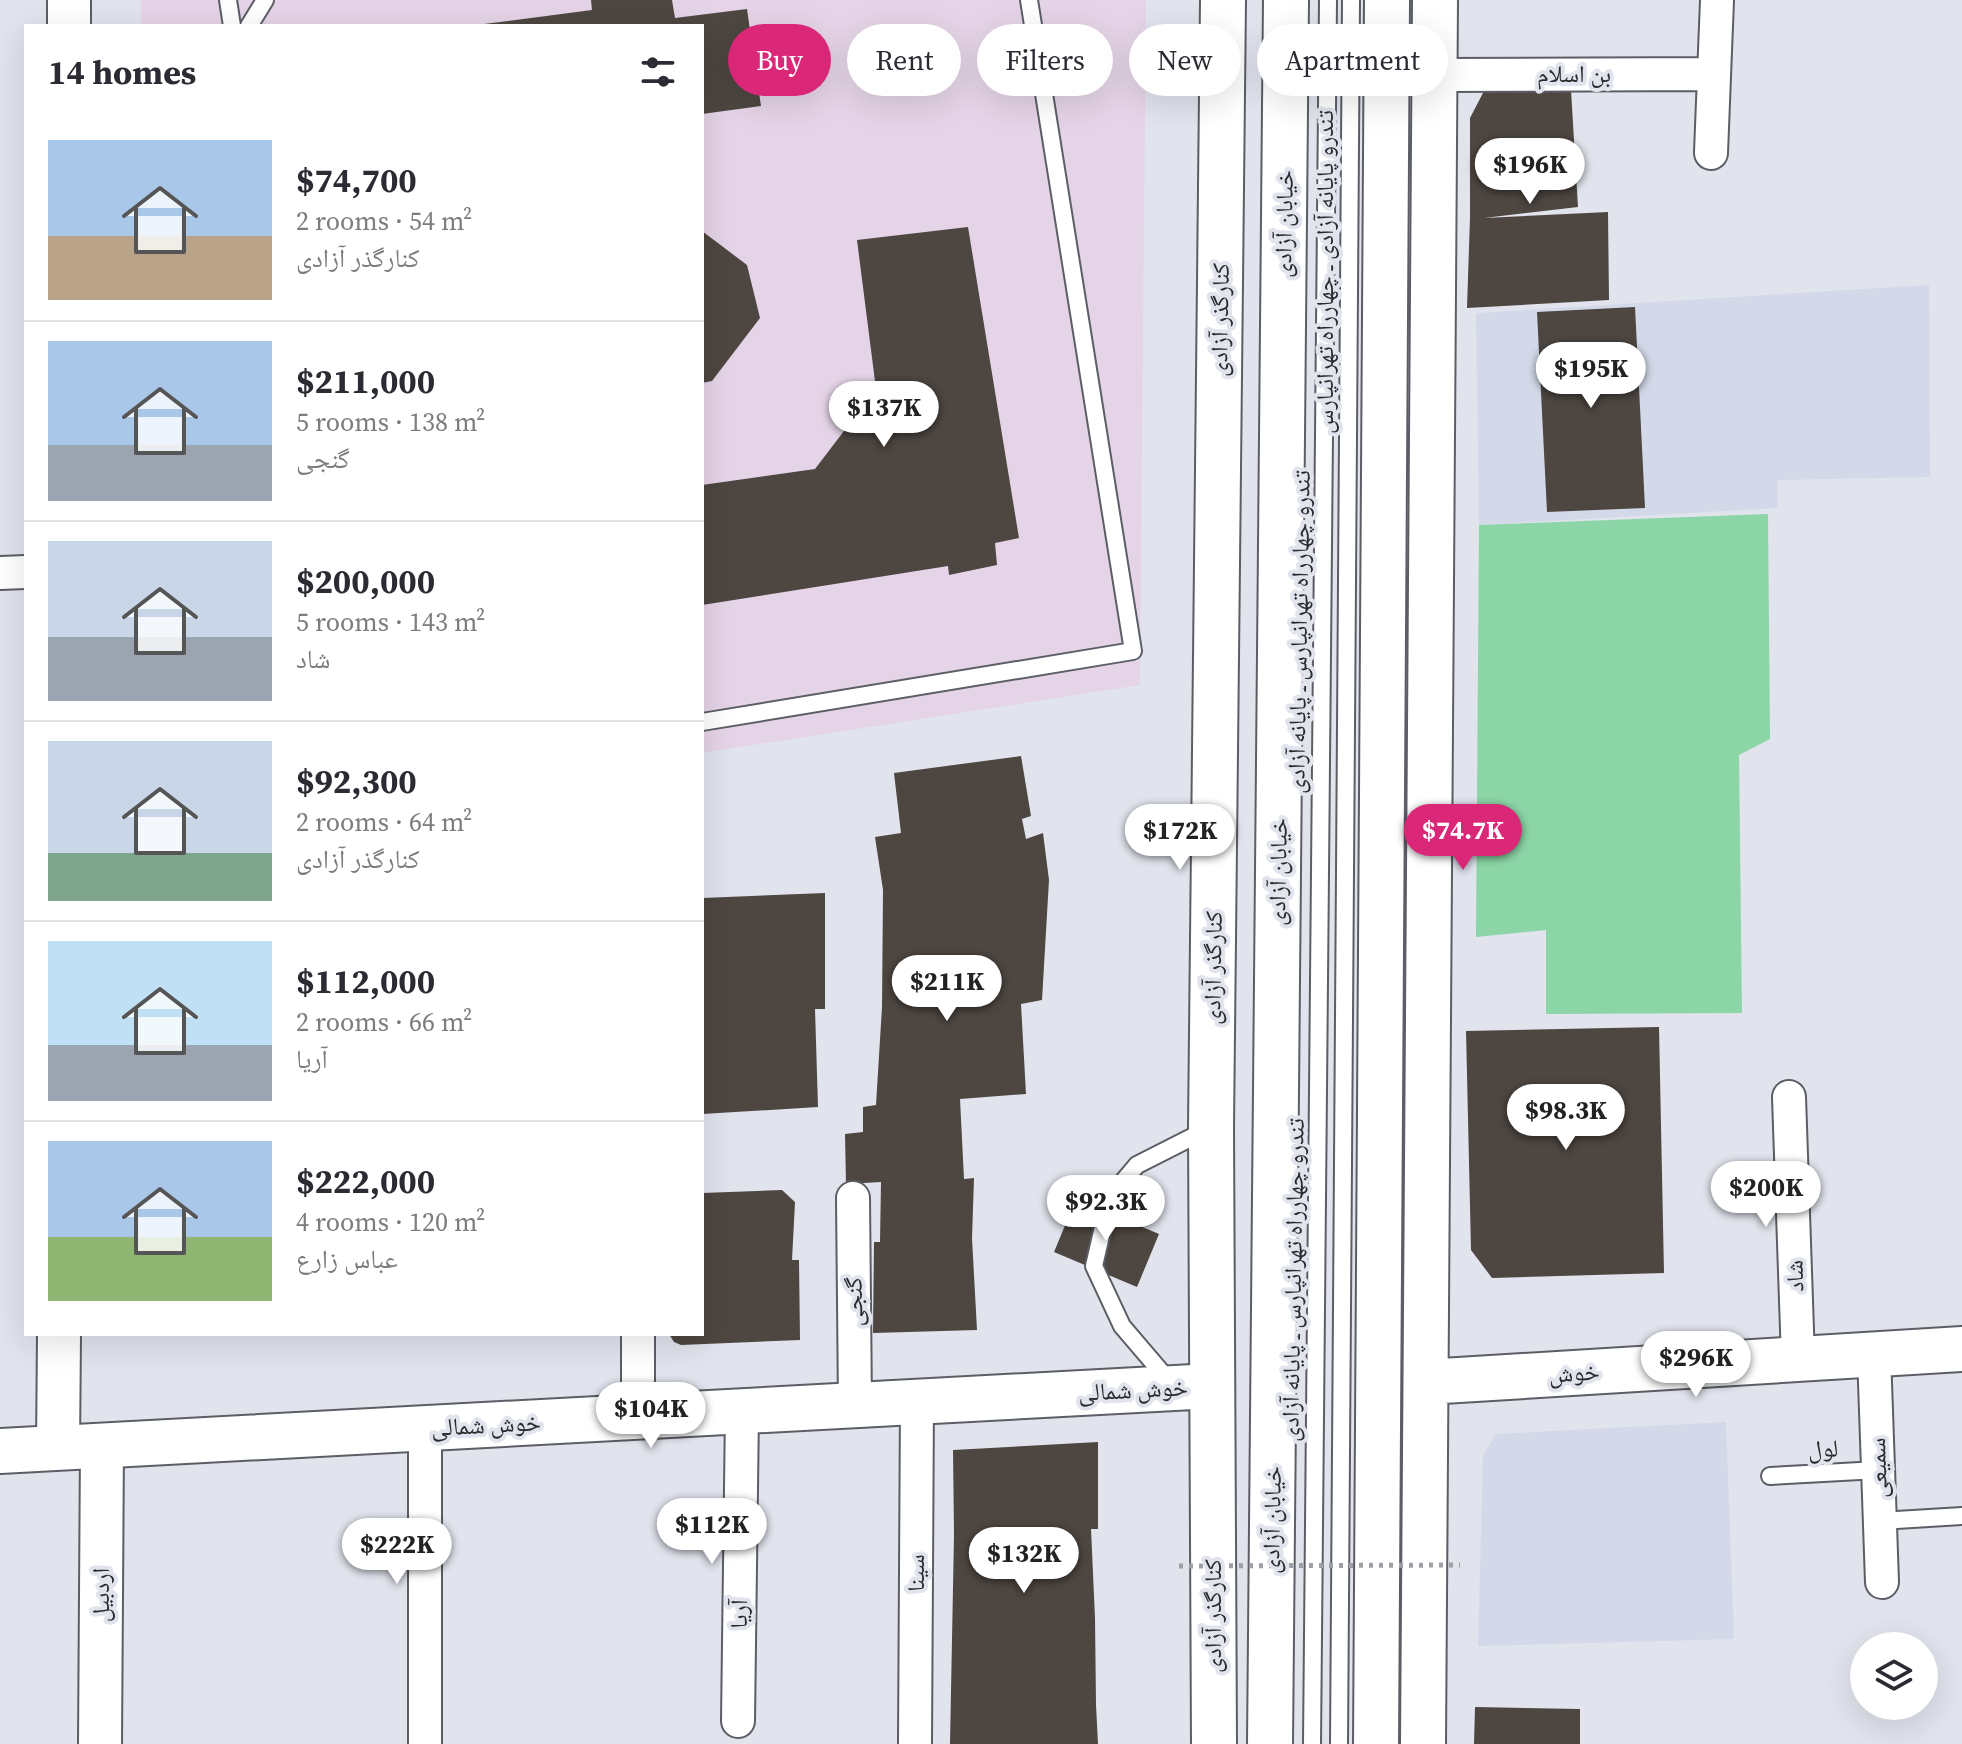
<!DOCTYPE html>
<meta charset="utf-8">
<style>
:root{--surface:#fff;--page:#f2f2f3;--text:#2b2b33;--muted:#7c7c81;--line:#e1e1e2;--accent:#db2777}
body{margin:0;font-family:"Source Serif 4","Noto Naskh Arabic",serif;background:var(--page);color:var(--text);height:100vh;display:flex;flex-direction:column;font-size:30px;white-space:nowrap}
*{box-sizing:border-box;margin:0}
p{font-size:26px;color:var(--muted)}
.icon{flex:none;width:44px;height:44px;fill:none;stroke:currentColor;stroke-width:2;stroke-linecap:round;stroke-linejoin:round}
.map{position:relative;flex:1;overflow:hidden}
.drawer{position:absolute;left:24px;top:24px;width:680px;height:1312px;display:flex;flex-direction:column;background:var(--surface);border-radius:0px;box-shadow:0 8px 32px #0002}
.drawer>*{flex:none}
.hud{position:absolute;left:728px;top:24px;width:760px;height:72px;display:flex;gap:16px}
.buttons{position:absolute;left:1850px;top:1632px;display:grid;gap:16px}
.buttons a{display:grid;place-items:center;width:88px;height:88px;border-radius:50%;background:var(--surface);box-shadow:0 8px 32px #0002;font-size:40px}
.price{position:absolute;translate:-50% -68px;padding:0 18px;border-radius:28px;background:#fff;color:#222;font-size:26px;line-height:52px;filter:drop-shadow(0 2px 4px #0008)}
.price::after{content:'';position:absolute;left:50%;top:48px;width:24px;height:18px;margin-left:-12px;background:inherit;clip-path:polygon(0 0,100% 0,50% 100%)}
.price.on{background:var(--accent);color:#fff}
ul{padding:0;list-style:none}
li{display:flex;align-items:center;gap:24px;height:200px;padding:0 24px}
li+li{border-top:2px solid var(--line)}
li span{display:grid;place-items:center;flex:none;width:224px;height:160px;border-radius:0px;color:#555}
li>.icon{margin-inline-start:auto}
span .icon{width:96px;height:96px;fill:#fffc;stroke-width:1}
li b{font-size:34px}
h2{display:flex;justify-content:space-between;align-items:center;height:96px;padding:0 24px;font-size:34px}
.pill{padding:0 28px;border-radius:36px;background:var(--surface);box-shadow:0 8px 32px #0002;font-size:28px;line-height:72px}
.pill.on{background:var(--accent);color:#fff}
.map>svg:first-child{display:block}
.commercial{fill:#e5d4e7}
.built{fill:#d3d9e9}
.green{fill:#8bd5a6}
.building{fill:#4d4641}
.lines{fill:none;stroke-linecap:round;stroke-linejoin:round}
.service-casing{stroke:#5b5e65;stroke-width:20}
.minor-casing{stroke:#5b5e65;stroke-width:36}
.tertiary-casing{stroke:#5b5e65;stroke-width:46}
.secondary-casing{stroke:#5b5e65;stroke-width:48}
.primary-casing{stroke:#5b5e65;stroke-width:48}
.service{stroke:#fff;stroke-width:16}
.minor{stroke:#fff;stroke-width:32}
.tertiary{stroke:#fff;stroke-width:42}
.secondary{stroke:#fff;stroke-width:44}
.primary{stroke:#fff;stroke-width:44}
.path-bridge{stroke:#9c9fa5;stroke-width:5;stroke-dasharray:4 6;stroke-linecap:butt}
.labels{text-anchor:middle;stroke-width:8;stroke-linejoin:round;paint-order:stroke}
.street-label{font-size:24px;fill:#2a2b2e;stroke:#e1e4ed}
</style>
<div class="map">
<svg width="1962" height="1744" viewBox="0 0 1962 1744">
<rect width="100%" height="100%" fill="#e1e4ed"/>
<path class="commercial" d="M141 0H1146L1140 685 702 753V26H141Z"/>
<path class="built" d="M1929 285 1930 477 1777 480 1778 508 1479 525 1476 313Z
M1726 1422 1734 1639 1478 1646 1483 1456 1496 1434Z"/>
<path class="green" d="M1768 514 1770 739 1739 755 1742 1013 1546 1014V930L1476 937 1479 525Z"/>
<path class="building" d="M591 0H672L675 18 747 9 761 106 702 114V26H484V24L592 10Z
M1571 90 1578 207 1484 218 1608 212 1609 300 1467 308 1470 218V118L1484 91Z
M968 227 1019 538 995 543 997 565 949 575 948 566 702 605V485L815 469 876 389 857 240Z
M702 231 747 265 760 318 712 381 702 383Z
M1635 307 1645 508 1547 512 1537 312Z
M1021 756 1031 816 1022 819 1026 839 1043 833 1049 880 1042 1000 1021 1004 1026 1094 960 1099 964 1179 974 1178 972 1238 977 1330 873 1333 874 1242H880L881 1182 846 1184 845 1134 863 1132V1107L876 1105 882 1007 883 890 875 837 901 833 894 773Z
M825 893V1009H815L818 1107 702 1114V898Z
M1659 1027 1664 1273 1492 1278 1471 1250 1466 1031Z
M782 1190 795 1202 792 1260H799L800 1340 681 1345 674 1342 669 1334H702V1193Z
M1076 1199 1159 1234 1137 1287 1054 1252Z
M1098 1442V1529H1091L1095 1618 1096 1705 1098 1744H950L954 1535 953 1450Z
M1475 1707 1580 1709V1744H1474Z"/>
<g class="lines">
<defs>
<path id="service" d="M228 0 232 26
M249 26 265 0
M702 722 1133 651 1029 0
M1169 1381 1122 1326 1094 1266 1110 1197 1137 1165 1206 1130
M1770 1476 1878 1470
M1880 1521 1962 1516
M1312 1744 1328 0
M1339 1744 1351 0"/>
<path id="minor" d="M1434 75 1714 74
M1711 153 1717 0
M0 573 26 572
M1789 1097 1798 1359
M853 1198 855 1405
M1874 1354 1882 1582
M638 1417V1334
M738 1721 742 1411
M425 1744V1428
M915 1744 917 1402"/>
<path id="tertiary" d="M69 26V0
M58 1448 59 1334
M100 1744 102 1445"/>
<path id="secondary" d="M1426 1382 1962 1349
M0 1451 1212 1386
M1214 1744 1211 1127 1223 0
M1423 1744 1435 0"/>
<path id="primary" d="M1270 1744 1286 0
M1376 1744 1387 0"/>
</defs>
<use href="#service" class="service-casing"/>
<use href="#minor" class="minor-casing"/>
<use href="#tertiary" class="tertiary-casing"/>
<use href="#secondary" class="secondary-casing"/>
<use href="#primary" class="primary-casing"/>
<use href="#service" class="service"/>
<use href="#minor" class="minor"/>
<use href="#tertiary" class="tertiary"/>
<use href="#secondary" class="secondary"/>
<use href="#primary" class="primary"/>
<path class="path-bridge" d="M1179 1566 1460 1565"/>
</g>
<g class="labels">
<g class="street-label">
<text x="1574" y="82">بن اسلام</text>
<text transform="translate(1284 224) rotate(-89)" y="8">خیابان آزادی</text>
<text transform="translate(1325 272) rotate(-90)" y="8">تندرو پایانه آزادی ـ چهارراه تهرانپارس</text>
<text transform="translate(1220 320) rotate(-89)" y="8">کنارگذر آزادی</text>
<text transform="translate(1299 632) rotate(-89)" y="8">تندرو چهارراه تهرانپارس ـ پایانه آزادی</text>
<text transform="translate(1278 872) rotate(-89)" y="8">خیابان آزادی</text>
<text transform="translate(1213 968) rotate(-89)" y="8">کنارگذر آزادی</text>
<text transform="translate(1795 1276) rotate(-92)" y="8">شاد</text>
<text transform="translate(1293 1280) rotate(-89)" y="8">تندرو چهارراه تهرانپارس ـ پایانه آزادی</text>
<text transform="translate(854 1302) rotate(-91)" y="8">گنجی</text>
<text transform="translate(1574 1373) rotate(-4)" y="8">خوش</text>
<text transform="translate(1133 1390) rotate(-3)" y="8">خوش شمالی</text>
<text transform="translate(486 1425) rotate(-3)" y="8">خوش شمالی</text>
<text transform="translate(1823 1449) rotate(-3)" y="8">لول</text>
<text transform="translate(1878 1468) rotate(-92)" y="8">سمیعی</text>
<text transform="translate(1272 1520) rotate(-89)" y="8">خیابان آزادی</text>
<text transform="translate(916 1573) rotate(-90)" y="8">سینا</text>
<text transform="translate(101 1595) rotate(-90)" y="8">اردبیل</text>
<text transform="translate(739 1614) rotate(-89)" y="8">آریا</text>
<text transform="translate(1213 1616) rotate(-90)" y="8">کنارگذر آزادی</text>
</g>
</g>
</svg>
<div class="buttons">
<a><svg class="icon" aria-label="layers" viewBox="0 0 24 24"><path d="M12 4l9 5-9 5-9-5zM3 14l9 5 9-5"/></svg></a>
</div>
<b class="price" style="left:1530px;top:206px">$196K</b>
<b class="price" style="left:1591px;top:410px">$195K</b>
<b class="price" style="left:884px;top:449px">$137K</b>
<b class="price" style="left:1180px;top:872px">$172K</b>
<b class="price on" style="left:1463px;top:872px">$74.7K</b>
<b class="price" style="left:947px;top:1023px">$211K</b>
<b class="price" style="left:1566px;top:1152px">$98.3K</b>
<b class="price" style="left:1766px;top:1229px">$200K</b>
<b class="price" style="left:1106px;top:1243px">$92.3K</b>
<b class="price" style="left:1696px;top:1399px">$296K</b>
<b class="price" style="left:651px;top:1450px">$104K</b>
<b class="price" style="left:712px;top:1566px">$112K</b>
<b class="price" style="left:397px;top:1586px">$222K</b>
<b class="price" style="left:1024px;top:1595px">$132K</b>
<div class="hud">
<a class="pill on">Buy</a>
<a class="pill">Rent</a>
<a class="pill">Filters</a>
<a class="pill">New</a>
<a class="pill">Apartment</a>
</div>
<section class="drawer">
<h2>14 homes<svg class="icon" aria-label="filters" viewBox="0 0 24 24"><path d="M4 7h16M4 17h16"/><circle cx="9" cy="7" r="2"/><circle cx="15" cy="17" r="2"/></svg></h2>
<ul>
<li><span style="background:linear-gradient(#a9c7e8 60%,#b9a48a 0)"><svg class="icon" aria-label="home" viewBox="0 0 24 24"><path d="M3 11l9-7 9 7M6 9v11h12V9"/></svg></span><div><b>$74,700</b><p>2 rooms · 54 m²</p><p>کنارگذر آزادی</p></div></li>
<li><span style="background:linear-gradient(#a9c7e8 65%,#9aa5b1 0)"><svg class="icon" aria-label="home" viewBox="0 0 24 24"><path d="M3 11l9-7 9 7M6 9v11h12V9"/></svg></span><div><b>$211,000</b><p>5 rooms · 138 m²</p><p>گنجی</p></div></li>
<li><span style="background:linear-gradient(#c9d6e8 60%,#9aa5b1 0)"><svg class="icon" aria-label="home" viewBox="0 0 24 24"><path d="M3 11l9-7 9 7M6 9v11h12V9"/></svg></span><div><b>$200,000</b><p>5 rooms · 143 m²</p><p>شاد</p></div></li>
<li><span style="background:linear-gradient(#c9d6e8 70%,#7fa58c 0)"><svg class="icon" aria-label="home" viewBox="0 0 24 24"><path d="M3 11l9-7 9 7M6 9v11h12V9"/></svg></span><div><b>$92,300</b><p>2 rooms · 64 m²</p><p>کنارگذر آزادی</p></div></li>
<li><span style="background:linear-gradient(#bfe0f5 65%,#9aa5b1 0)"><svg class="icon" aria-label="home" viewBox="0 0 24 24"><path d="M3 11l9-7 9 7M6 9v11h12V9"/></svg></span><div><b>$112,000</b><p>2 rooms · 66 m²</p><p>آریا</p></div></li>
<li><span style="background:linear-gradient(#a9c7e8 60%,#8fb573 0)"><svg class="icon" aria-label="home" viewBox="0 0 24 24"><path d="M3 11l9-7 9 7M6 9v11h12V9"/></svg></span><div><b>$222,000</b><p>4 rooms · 120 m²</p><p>عباس زارع</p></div></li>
</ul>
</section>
</div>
